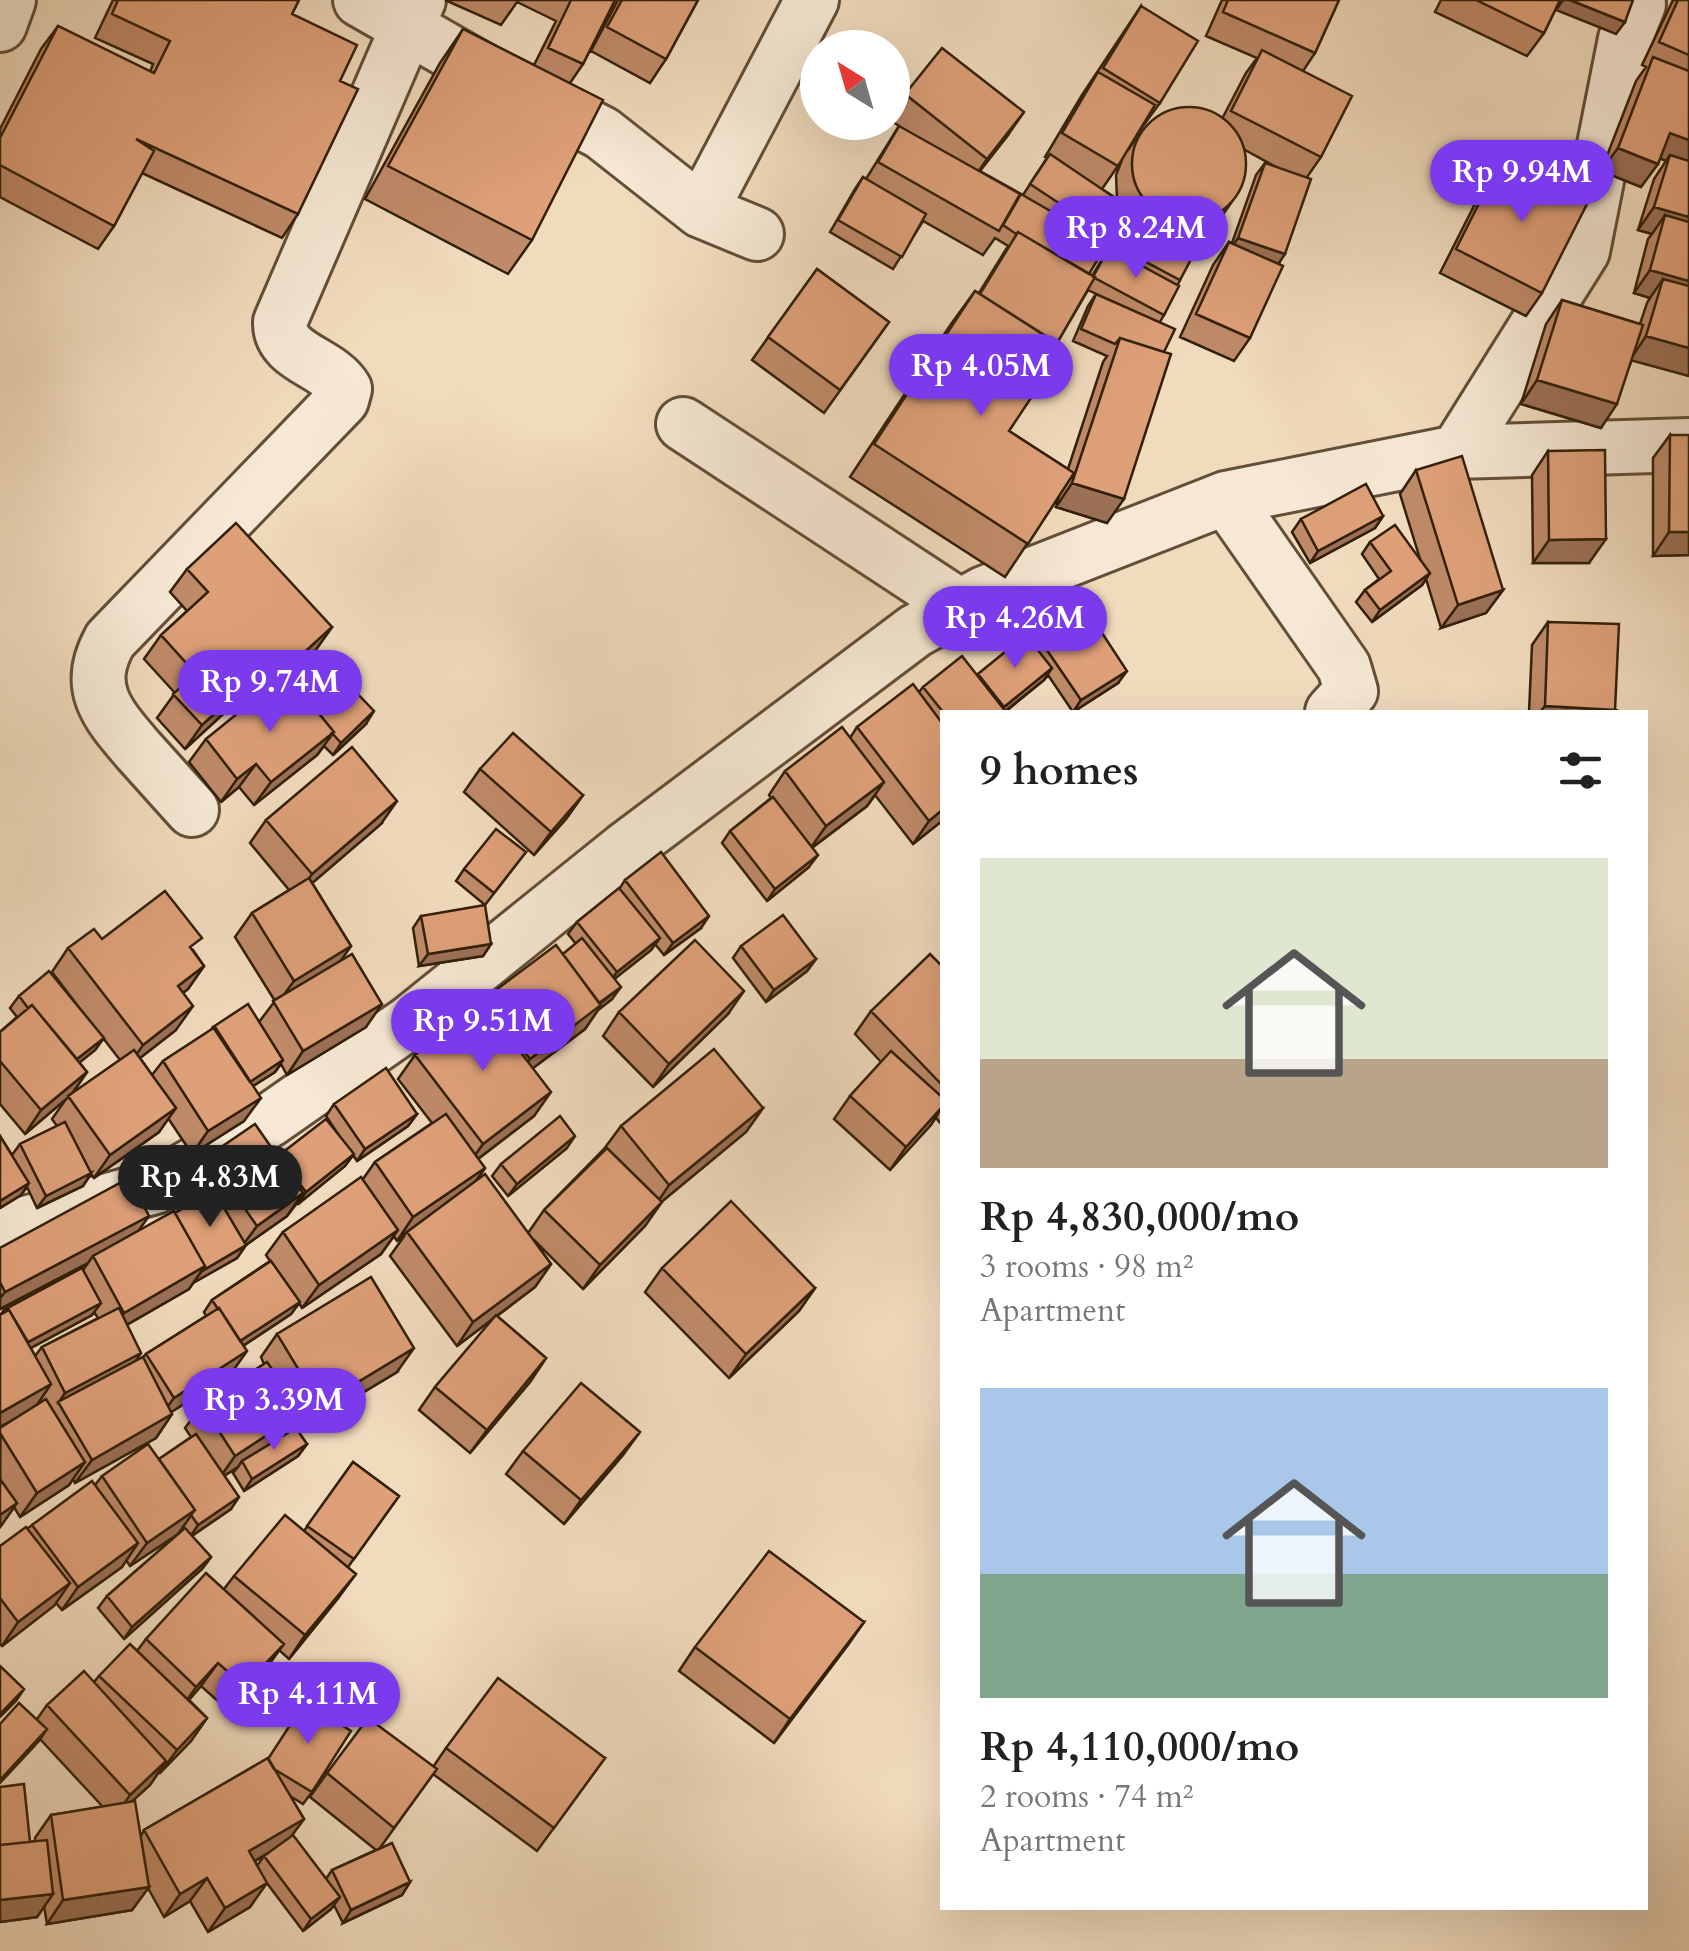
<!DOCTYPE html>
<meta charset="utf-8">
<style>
:root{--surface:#fff;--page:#f6f6f6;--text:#222;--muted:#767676;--accent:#7c3aed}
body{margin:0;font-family:Cardo,serif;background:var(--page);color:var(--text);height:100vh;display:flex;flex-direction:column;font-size:38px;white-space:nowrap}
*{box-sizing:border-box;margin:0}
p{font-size:32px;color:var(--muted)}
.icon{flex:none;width:55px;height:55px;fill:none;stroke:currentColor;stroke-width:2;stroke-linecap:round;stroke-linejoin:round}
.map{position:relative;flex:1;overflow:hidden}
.side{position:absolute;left:940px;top:710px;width:708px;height:1200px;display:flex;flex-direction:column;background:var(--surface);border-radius:0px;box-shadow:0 10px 40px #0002}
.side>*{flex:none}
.needle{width:65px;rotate:323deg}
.fabs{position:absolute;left:800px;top:30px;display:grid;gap:20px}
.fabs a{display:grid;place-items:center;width:110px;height:110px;border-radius:50%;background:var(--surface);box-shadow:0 10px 40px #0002;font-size:50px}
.price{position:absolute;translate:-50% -85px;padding:0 22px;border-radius:35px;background:var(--accent);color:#fff;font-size:32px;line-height:65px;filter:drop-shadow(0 2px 5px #0008)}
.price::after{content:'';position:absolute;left:50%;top:60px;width:30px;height:22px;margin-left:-15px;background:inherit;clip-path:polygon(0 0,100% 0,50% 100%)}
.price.selected{background:#222;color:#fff}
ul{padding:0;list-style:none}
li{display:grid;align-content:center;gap:20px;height:530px;padding:0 40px}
li span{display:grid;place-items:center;height:310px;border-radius:0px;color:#555}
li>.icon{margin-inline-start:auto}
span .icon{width:180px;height:180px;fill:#fffc;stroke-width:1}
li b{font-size:42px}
h2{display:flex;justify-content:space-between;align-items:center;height:120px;padding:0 40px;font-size:42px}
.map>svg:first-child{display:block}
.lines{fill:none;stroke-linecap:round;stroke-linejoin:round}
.minor-casing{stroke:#624f37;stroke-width:58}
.minor{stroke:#f6e8d4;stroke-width:52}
.wall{fill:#bf8a68;stroke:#33200a;stroke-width:2.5;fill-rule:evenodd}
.shaded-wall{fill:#9b7055;stroke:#33200a;stroke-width:2.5}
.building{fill:#dea079;stroke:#33200a;stroke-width:2.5}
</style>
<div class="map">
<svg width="1689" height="1951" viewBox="0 0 1689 1951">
<rect width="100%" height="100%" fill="#f1dbbd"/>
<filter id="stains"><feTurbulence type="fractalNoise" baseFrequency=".002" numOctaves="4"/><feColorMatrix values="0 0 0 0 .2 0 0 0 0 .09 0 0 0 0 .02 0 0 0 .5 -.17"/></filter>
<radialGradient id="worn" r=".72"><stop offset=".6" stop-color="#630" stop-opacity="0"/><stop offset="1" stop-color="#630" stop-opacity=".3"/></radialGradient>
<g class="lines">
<defs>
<path id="minor" d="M360 0 503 82 602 133 701 211 757 234
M0 25 9 0
M701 211 812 0
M683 424 960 606
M1457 452 1583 251 1625 39 1639 4
M1226 498 1344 667 1351 691 1332 712
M192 810C174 790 157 771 139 751 108 715 83 688 110 640L342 400 345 389C328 361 279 358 280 322L419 0
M0 1230 155 1187 270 1120 410 1022 625 849 915 631 984 593 1226 498 1457 452 1689 445"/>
</defs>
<use href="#minor" class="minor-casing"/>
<use href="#minor" class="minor"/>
</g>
<path class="wall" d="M113 0H299L292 14 340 81 298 214 282 238 142 173 114 226 98 249 0 197V129L41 49 58 26 150 72 153 64 95 38Z
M445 0H615L583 64 570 83 532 240 508 274 365 199 440 63 463 29 534 65 556 21 517 2 501 25Z
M618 0H698L666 59 650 83 591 51Z
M1222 0H1339L1315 53 1303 71 1321 157 1307 177 1279 264 1250 338 1234 361 1180 337 1213 265 1229 242 1232 243 1256 175 1265 163 1278 168 1245 150 1215 226 1200 238 1180 242V280L1164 315 1160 322 1164 352 1107 523 1056 507 1059 496 1005 577 850 477 951 324 975 291 979 293 1008 246 995 238 983 255 923 221 893 269 830 232 855 189 863 177 866 179 899 126 892 121V113L905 94 1008 135 980 171 1023 195 1047 158 1045 157 1082 95 1141 6 1160 103 1143 126 1128 150 1140 133 1223 117 1246 73 1257 58 1206 36ZM1122 160 1116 175 1117 199 1102 189ZM1121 214 1126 220 1092 276 1089 274 1102 241ZM1088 290 1096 294 1088 306 1073 341 1107 356 1103 362 1068 469 1009 431 1057 343Z
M1441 0H1560L1544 33 1527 56 1435 12Z
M1673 0H1689V376L1632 360 1601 428 1521 404 1546 324 1562 300 1640 324 1647 303 1650 298 1634 293 1648 239 1652 234 1638 230 1654 179 1666 161 1660 158 1641 187 1601 171 1636 81 1646 67 1642 65Z
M1502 158 1542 293 1526 316 1440 273 1486 182Z
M817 269 889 322 824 413 752 360Z
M1670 435 1689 555 1653 556V458Z
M1548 451 1589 563H1533L1532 475Z
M1416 470 1503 590 1486 613 1441 628 1426 579 1422 585 1372 622 1356 602 1365 590 1379 579 1362 554 1370 542 1420 559 1400 494Z
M1383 516 1375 528 1310 563 1292 532 1301 519Z
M187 569 332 627 315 651 268 694 258 682 185 749 157 718 175 693 144 659 161 635 187 611 170 592Z
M1548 622 1612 712H1529L1532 645Z
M1026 635 1033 644 1038 637 1118 683 1073 712 1048 675 1044 680 1005 712H942V821L913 844 875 795 867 806 812 848 809 867 767 901 722 843 730 831 771 798 769 795 785 771 850 738 857 727 919 692 923 687 977 675Z
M298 688 366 724 333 755 324 746 317 755 254 805 239 787 221 802 189 762 206 739 274 703Z
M480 769 583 795 566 819 534 855 464 792Z
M266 820 381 824 312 883 351 946 340 961 366 1027 287 1075 281 1064 275 1072 253 1086 244 1121 192 1154 168 1118 159 1132 94 1178 91 1174 83 1186 37 1208 27 1187 21 1195 0 1208V1136L12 1155 20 1144 57 1126 52 1119 66 1099 25 1134 0 1104V1032L17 1017 10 1008 19 996 90 1022 52 972 68 948 102 939 193 950 204 966 188 989 183 993 176 1030 140 1058 152 1075 163 1061 211 1030 213 1027 259 1022 275 1001 235 937 252 913 289 890 250 843ZM103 1038 120 1060 72 1094 87 1072 79 1062 95 1050Z
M526 852 485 905 456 881 464 869Z
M625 880 701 928 664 955 655 944 651 950 614 979 612 999 598 1010 585 1029 533 1068 534 1116 478 1159 485 1168 475 1182 528 1233 544 1210 604 1149 621 1126 763 1108 746 1132 661 1202 645 1226 583 1289 533 1239 551 1264 535 1287 497 1316 546 1358 530 1382 470 1453 419 1410 435 1387 494 1318 457 1346 390 1256 405 1235 397 1241 394 1236 381 1254 302 1308 299 1303 291 1314 243 1346 230 1375 171 1412 172 1414 156 1438 75 1483 73 1479 69 1485 20 1517 14 1507 0 1527 1 1314 4 1310 83 1270 88 1263 0 1309V1248L139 1231 175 1213 203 1197 191 1179 208 1156 278 1157 338 1134 326 1116 334 1104 417 1114 408 1126 357 1161 353 1155 345 1166 298 1204 297 1203 287 1216 246 1245 237 1258 193 1283 189 1289 127 1325 136 1361 143 1357 146 1354 206 1316 204 1312 212 1300 270 1261 266 1255 283 1232 363 1179 375 1162 432 1123 398 1079 415 1055 481 1005 484 999 563 954 576 944 568 934 577 922 620 888ZM94 1312 98 1318 42 1347 35 1356 31 1348 92 1315Z
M421 916 491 944 483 956 419 966 413 928Z
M741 946 816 959 807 971 766 1002 733 958Z
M942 966V1125L936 1118 890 1170 834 1119 850 1096 881 1062 855 1034 871 1011Z
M619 1012 728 1014 653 1087 603 1036Z
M567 1148 508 1196 492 1176 501 1164Z
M662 1268 815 1288 799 1311 729 1378 645 1292Z
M277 1334 397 1372 304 1428 298 1418 286 1434 307 1444 298 1456 244 1491 233 1473 238 1467 224 1476 231 1509 192 1536 211 1557 202 1569 124 1639 98 1608 107 1596 184 1529 183 1527 178 1534 130 1566 126 1560 122 1567 62 1610 56 1603 2 1646 0 1644V1546L95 1485 102 1476 159 1459 191 1437 185 1428 202 1405 264 1364 261 1357Z
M523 1451 623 1455 564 1524 506 1474Z
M353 1462 399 1496 348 1567 339 1597 289 1659 279 1650 267 1667 228 1710 201 1686 189 1700 207 1718 191 1741 160 1773 159 1772 150 1785 131 1802 141 1836 144 1830 268 1758 312 1792 303 1804 290 1796 304 1819 292 1835 326 1879 332 1870 376 1850 310 1797 327 1773 433 1767 446 1748 605 1758 537 1851 433 1774 380 1848 410 1882 402 1895 343 1923 334 1905 331 1909 303 1931 266 1882 250 1907 208 1932 190 1901 164 1917 148 1888 132 1910 47 1924 44 1906 37 1917 0 1922V1787L30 1842 35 1841V1838L51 1815 103 1807 40 1739 37 1719 47 1705 94 1682 99 1676 137 1651 146 1639 224 1589 234 1576 304 1531ZM268 1854 264 1856 257 1866 255 1861Z
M864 1622 774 1743 679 1671 695 1647Z"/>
<path class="shaded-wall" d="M1563 0H1570L1625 22 1616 34 1556 10Z
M1024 112 1008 135 971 182 987 159Z
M1670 133 1689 140V170L1670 155 1666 161 1654 156Z
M1618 148 1658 164 1641 187 1601 171Z
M1231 203 1215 226 1200 238 1164 245 1145 238 1162 215Z
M1654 207 1689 217V245L1665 215 1652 234 1638 230Z
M1238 238 1285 254 1277 266 1230 250Z
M1650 270 1689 281V309L1663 279 1650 298 1634 293Z
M1646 336 1689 348V376L1630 360Z
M1537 380 1617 404 1601 428 1521 404Z
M1072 483 1124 499 1107 523 1056 507Z
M1383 516 1375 528 1310 563 1318 551Z
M1669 532H1689V555L1653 556Z
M1606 539 1589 563H1533L1549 540Z
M1430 573 1422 585 1372 622 1380 610Z
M1503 590 1486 613 1441 628 1458 605Z
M332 627 315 651 268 694 285 670Z
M275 659 258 682 185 749 202 725Z
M1052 668 1044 680 1004 712H1000L1004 707Z
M1127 671 1118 683 1073 712 1081 700Z
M1545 706 1615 710 1612 712H1540Z
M374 711 366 724 333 755 341 743Z
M334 732 317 755 254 805 271 782Z
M256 764 239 787 221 802 237 779Z
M884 782 867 806 810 849 826 826Z
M583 795 566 819 534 855 551 832Z
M397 801 381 824 296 897 312 874Z
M942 810V821L913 844 929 821Z
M818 855 809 867 767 901 775 889Z
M709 916 701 928 664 955 673 943Z
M660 938 651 950 608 984 617 972Z
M491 944 483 956 419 966 428 954Z
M351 946 335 969 277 1004 294 981Z
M816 959 807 971 766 1002 774 990Z
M204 966 188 989 161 1009 178 986Z
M621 987 612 999 598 1010 585 1029 513 1083 530 1059Z
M744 991 728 1014 653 1087 669 1064Z
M382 1004 366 1027 287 1075 303 1051Z
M193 1006 176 1030 127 1068 143 1045Z
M104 1038 95 1050 64 1075 72 1063Z
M283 1060 275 1072 241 1094 249 1082Z
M87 1072 71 1095 25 1134 41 1110Z
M551 1092 534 1116 466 1168 483 1144Z
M261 1098 244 1121 192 1154 208 1131Z
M942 1107 931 1125 890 1170 906 1147Z
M176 1108 159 1132 94 1178 110 1155Z
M763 1108 746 1132 653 1209 669 1185Z
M417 1114 408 1126 357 1161 365 1149Z
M575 1136 567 1148 508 1196 517 1184Z
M354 1154 345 1166 298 1204 306 1192Z
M485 1168 468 1192 407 1232 397 1241 413 1217Z
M91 1173 83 1186 37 1208 46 1196Z
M29 1183 21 1195 0 1208V1201Z
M303 1193 287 1216 243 1247 246 1245 237 1258 193 1283 202 1271 240 1249 257 1226Z
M662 1202 645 1226 583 1289 600 1265Z
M149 1216 132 1240 93 1256 88 1263 0 1309V1298L5 1292Z
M398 1230 381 1254 302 1308 319 1285Z
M551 1264 535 1287 457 1346 473 1322Z
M205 1266 189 1289 107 1336 124 1313Z
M815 1288 799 1311 729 1378 746 1354Z
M300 1302 291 1314 232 1353 240 1341Z
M101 1303 92 1315 14 1357 23 1345Z
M414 1348 397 1372 304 1428 320 1405Z
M247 1351 230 1375 157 1421 174 1398Z
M141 1353 125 1377 59 1402 65 1393Z
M546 1358 530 1382 470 1453 487 1430Z
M51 1384 35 1408 0 1427V1413Z
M302 1412 285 1436 242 1461 238 1467 219 1479 235 1456Z
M172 1414 156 1438 75 1483 92 1460Z
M640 1432 623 1455 564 1524 581 1500Z
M307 1444 298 1456 244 1491 252 1479Z
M85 1462 69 1485 20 1517 37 1493Z
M239 1497 231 1509 190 1537 198 1525Z
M17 1503 1 1526 0 1527V1515Z
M195 1510 178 1534 130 1566 147 1543Z
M138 1543 122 1567 62 1610 78 1587Z
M211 1557 202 1569 124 1639 132 1627Z
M356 1574 339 1597 289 1659 305 1635Z
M70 1583 54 1606 2 1646 18 1622Z
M864 1622 848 1645 774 1743 790 1719Z
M284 1644 267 1667 228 1710 244 1686Z
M218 1663 201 1686 180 1710 196 1687Z
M24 1689 16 1701 0 1717V1714Z
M207 1718 191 1741 160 1773 177 1750Z
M47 1729 39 1741 0 1783V1780Z
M166 1761 150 1785 114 1818 130 1795Z
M304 1819 287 1842 232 1874 249 1851Z
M207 1878 190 1901 164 1917 180 1894Z
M410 1882 402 1895 343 1923 351 1910Z
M267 1883 250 1907 208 1932 225 1908Z
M149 1887 132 1910 47 1924 63 1900Z
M53 1894 37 1917 0 1922V1900Z
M340 1897 331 1909 303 1931 311 1919Z"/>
<path class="building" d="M118 0H299L292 14 357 45 340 81 358 89 298 214 136 139 154 151 114 226 0 165V138L58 26 154 73 170 41 112 14Z
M571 0H615L583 64 548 48Z
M622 0H698L666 59 607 27Z
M1228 0H1339L1315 53 1223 12Z
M1476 0H1560L1544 33Z
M1570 0H1633L1625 22Z
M1678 0H1689V55L1659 42Z
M1141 6 1198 41 1160 103 1103 68Z
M463 29 603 100 532 240 388 166Z
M942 48 1024 112 987 159 905 94Z
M1262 50 1352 96 1321 157 1231 111Z
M1653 57 1689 71V140L1670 133 1658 164 1618 148Z
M1098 72 1155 105 1118 166 1062 133Z
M1132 164a57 57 0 1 1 114 0a57 57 0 1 1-114 0Z
M899 126 1020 194 999 231 878 162Z
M1050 154 1127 206 1107 235 1030 184Z
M1670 155 1689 161V217L1654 207Z
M1502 158 1589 200 1542 293 1456 249Z
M1265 163 1311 179 1285 254 1238 238Z
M863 177 926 214 902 257 838 220Z
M1021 194 1107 244 1089 274 1018 232 1016 234 1003 225Z
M1130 215 1196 250 1180 280 1114 245Z
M1665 215 1689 222V281L1650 270Z
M1018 232 1095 277 1057 343 980 294Z
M1229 242 1283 266 1250 338 1196 314Z
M1109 248 1179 286 1164 315 1093 277Z
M817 269 889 322 840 390 768 337Z
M1663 279 1689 286V348L1646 336Z
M975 291 1064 348 1009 431 1074 473 1028 544 874 444Z
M1096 294 1175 329 1164 352 1120 338 1115 344 1081 329Z
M1562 300 1643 325 1617 404 1537 380Z
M1120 338 1171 354 1124 499 1072 483Z
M1670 435H1689V532H1669Z
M1605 450 1606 539 1549 540 1548 451Z
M1462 456 1503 590 1458 605 1416 470Z
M1366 484 1383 516 1318 551 1301 519Z
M236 523 332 627 285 670 275 659 202 725 173 694 196 674 161 635 208 592 187 569Z
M1395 525 1430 573 1380 610 1365 590 1391 571 1370 542Z
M1085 607 1127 671 1081 700 1038 637Z
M1548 622 1619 624 1615 710 1545 706Z
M1026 635 1052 668 1004 707 978 674Z
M962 656 1006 712H943L923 687Z
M326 661 374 711 341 743 332 733 334 732 298 688Z
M913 684 942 723V810L929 821 857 727Z
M296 685 334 732 271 782 256 764 237 779 206 739 265 691 274 703Z
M842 727 884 782 826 826 785 771Z
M513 733 583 795 551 832 480 769Z
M352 747 397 801 312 874 266 820Z
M773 797 818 855 775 889 730 831Z
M496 829 526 852 494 893 464 869Z
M661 852 709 916 673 943 625 880Z
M309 878 351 946 294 981 252 913Z
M619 888 660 938 617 972 577 922Z
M165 891 202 938 190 947 204 966 178 986 193 1006 143 1045 68 948 94 929 102 939Z
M485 905 491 944 428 954 421 916Z
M783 915 816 959 774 990 741 946Z
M582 938 621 987 599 1003 563 954Z
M695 940 744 991 669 1064 619 1012Z
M556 945 601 1005 530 1059 484 999Z
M352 954 382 1004 303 1051 273 1001Z
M930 954 942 966V1085L871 1011Z
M49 971 104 1038 77 1059 32 1005 28 1008 19 996Z
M483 1003 551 1092 483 1144 415 1055Z
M248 1004 283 1060 250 1082 213 1027Z
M32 1005 87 1072 41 1110 0 1061V1032Z
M215 1027 261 1098 208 1131 163 1061Z
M714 1049 763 1108 669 1185 621 1126Z
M134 1050 176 1108 110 1155 68 1096Z
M891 1051 942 1097V1107L906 1147 850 1096Z
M386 1068 417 1114 365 1149 334 1104Z
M446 1114 485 1168 413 1217 375 1162Z
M560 1116 575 1136 517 1184 501 1164Z
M326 1119 354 1154 306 1192 278 1156Z
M65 1122 91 1173 46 1196 20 1144Z
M255 1124 303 1193 257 1226 208 1156Z
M0 1136 29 1183 0 1201Z
M607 1148 662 1202 600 1265 544 1210Z
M485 1174 551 1264 473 1322 407 1232Z
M361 1177 398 1230 319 1285 283 1232Z
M129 1178 149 1216 5 1292 0 1282V1248Z
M214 1191 246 1245 202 1271 205 1266 175 1213Z
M731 1201 815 1288 746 1354 662 1268Z
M174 1211 205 1266 124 1313 93 1256Z
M271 1261 300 1302 240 1341 219 1308 218 1309 212 1300Z
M82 1268 101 1303 28 1342 9 1310 5 1312 4 1310Z
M371 1277 414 1348 320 1405 277 1334Z
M119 1308 141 1353 65 1393 42 1347Z
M219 1308 247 1351 174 1398 146 1354Z
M9 1310 51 1384 0 1413V1315Z
M496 1315 546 1358 487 1430 435 1387Z
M143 1357 172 1414 92 1460 58 1402Z
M267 1362 302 1412 235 1456 202 1405Z
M581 1383 640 1432 581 1500 523 1451Z
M46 1399 85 1462 37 1493 0 1433V1428Z
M296 1428 307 1444 252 1479 242 1461Z
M196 1434 239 1497 198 1525 191 1515 195 1510 159 1459Z
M148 1444 195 1510 147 1543 102 1476Z
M353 1462 399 1496 354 1559 307 1526Z
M0 1479 17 1503 0 1515Z
M92 1481 138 1543 78 1587 32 1525Z
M285 1515 356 1574 305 1635 234 1576Z
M26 1527 70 1583 18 1622 0 1598V1546Z
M185 1528 211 1557 132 1627 107 1596Z
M769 1551 864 1622 790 1719 695 1647Z
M206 1573 284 1644 244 1686 218 1663 196 1687 146 1639Z
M130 1644 207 1718 177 1750 99 1676Z
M0 1666 24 1689 0 1714Z
M84 1671 166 1761 130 1795 47 1705Z
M498 1678 605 1758 554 1828 446 1748Z
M305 1702 351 1731 312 1792 274 1769 268 1759Z
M19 1703 47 1729 0 1780V1724Z
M368 1718 437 1769 394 1828 327 1773Z
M268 1758 304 1819 249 1851 267 1883 225 1908 207 1878 180 1894 144 1830Z
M24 1784 30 1842 0 1845V1787Z
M135 1801 149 1887 63 1900 51 1815Z
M293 1835 340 1897 311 1919 264 1856Z
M47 1840 53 1894 0 1900V1845Z
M392 1843 410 1882 351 1910 332 1870Z"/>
<rect width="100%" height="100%" filter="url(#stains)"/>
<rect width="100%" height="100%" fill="url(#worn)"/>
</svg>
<div class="fabs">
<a><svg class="needle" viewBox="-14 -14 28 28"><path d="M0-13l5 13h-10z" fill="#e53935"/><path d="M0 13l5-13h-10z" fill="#767676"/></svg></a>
</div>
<b class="price" style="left:1522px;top:225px">Rp 9.94M</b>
<b class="price" style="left:1136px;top:281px">Rp 8.24M</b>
<b class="price" style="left:981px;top:419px">Rp 4.05M</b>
<b class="price" style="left:1015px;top:671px">Rp 4.26M</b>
<b class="price" style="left:270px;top:735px">Rp 9.74M</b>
<b class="price" style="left:483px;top:1074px">Rp 9.51M</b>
<b class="price selected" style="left:210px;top:1230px">Rp 4.83M</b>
<b class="price" style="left:274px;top:1453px">Rp 3.39M</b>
<b class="price" style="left:308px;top:1747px">Rp 4.11M</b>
<section class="side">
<h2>9 homes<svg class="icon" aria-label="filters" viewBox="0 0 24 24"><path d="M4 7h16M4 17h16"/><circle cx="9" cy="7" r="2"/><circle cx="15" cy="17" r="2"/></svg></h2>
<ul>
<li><span style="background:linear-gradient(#dfe7d0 65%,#b9a48a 0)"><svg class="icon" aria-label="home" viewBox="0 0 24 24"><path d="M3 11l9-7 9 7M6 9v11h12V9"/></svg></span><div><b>Rp 4,830,000/mo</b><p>3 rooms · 98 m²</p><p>Apartment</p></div></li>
<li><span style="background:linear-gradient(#a9c7e8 60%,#7fa58c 0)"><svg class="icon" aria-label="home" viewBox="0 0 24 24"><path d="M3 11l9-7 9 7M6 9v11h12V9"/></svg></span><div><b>Rp 4,110,000/mo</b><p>2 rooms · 74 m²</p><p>Apartment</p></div></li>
</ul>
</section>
</div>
